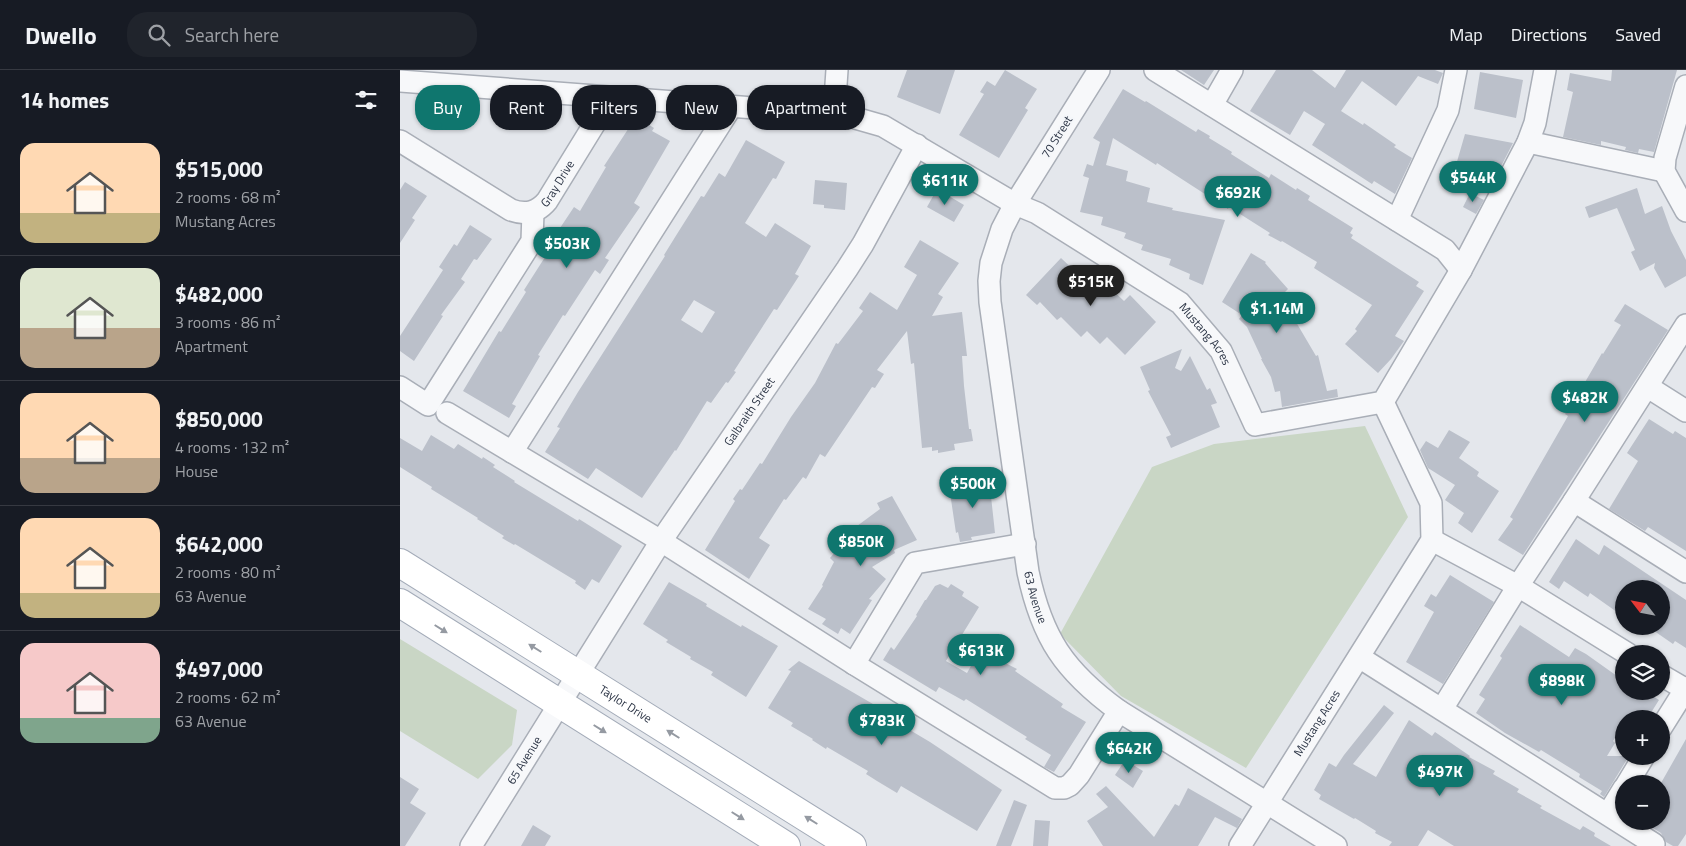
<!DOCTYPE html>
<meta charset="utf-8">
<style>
:root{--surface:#171b24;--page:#20242c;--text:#f1f3f6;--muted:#9ea1a6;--line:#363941;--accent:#0f766e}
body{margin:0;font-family:"Titillium Web",sans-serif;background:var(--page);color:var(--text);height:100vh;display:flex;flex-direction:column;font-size:19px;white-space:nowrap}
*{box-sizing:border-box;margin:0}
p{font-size:16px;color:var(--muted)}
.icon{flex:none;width:28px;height:28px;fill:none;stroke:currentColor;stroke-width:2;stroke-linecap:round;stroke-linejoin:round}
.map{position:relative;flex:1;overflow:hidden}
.details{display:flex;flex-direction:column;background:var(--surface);width:400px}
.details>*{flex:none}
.guide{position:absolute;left:15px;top:15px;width:475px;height:45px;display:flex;gap:10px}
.needle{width:32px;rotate:302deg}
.tools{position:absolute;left:1215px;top:510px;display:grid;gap:10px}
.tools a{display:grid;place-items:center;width:55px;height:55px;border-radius:50%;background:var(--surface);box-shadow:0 1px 4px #0004;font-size:25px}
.price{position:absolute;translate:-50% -42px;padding:0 11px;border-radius:18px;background:var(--accent);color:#fff;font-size:16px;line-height:32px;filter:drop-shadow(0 1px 2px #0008)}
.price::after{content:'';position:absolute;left:50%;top:30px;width:15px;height:11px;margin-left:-8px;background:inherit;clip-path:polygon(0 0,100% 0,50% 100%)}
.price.current{background:#222;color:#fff}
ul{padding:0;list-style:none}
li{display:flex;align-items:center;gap:15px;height:125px;padding:0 20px}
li+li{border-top:1px solid var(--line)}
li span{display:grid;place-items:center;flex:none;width:140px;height:100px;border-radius:15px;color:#555}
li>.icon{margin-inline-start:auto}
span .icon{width:60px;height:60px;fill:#fffc;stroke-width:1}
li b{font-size:21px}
h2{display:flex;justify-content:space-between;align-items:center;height:60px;padding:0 20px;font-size:21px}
.tag{padding:0 18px;border-radius:20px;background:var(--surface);box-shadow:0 1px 4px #0004;font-size:18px;line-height:45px}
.tag.current{background:var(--accent);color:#fff}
header{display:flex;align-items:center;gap:30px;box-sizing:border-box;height:70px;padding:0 25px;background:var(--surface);border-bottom:1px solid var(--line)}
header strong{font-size:24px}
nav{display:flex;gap:28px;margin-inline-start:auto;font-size:18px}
.search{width:350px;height:45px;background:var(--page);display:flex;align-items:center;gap:12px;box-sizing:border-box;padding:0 18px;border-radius:20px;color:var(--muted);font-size:19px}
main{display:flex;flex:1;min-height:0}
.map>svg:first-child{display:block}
.green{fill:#c9d6c5}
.building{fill:#bbc0ca;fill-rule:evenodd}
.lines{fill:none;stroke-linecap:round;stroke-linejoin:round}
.minor-casing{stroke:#a9aeb7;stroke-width:24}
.major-casing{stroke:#a3abb8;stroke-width:30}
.minor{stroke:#f7f8fa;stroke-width:21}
.major{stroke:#fff;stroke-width:28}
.oneway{fill:#959aa2}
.labels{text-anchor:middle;stroke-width:4;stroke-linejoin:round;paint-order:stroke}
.street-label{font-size:12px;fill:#2b3445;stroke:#f4f6f9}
</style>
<header>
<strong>Dwello</strong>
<div class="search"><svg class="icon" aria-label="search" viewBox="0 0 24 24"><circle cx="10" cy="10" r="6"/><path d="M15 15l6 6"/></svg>Search here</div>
<nav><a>Map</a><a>Directions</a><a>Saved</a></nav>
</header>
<main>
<section class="details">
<h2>14 homes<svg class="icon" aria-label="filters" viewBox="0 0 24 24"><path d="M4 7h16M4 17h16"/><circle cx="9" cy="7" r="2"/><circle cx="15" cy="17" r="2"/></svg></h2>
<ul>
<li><span style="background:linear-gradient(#ffd9b3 70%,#c2b280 0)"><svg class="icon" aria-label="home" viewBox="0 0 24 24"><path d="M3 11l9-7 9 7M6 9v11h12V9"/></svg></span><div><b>$515,000</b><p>2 rooms · 68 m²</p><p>Mustang Acres</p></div></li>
<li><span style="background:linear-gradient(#dfe7d0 60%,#b9a48a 0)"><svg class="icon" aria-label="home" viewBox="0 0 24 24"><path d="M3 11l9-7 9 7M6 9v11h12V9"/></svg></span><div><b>$482,000</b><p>3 rooms · 86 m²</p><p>Apartment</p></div></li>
<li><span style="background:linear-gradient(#ffd9b3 65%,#b9a48a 0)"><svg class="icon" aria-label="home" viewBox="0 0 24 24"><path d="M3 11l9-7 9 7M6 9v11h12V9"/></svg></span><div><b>$850,000</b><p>4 rooms · 132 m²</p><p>House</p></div></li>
<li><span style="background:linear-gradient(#ffd9b3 75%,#c2b280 0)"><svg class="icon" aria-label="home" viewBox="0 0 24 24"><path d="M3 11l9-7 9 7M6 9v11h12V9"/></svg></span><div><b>$642,000</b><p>2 rooms · 80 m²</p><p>63 Avenue</p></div></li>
<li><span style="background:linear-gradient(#f6c9c9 75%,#7fa58c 0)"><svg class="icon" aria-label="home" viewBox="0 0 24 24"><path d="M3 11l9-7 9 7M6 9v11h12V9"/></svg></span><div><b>$497,000</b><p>2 rooms · 62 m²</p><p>63 Avenue</p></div></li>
</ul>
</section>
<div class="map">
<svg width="1286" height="776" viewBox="0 0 1286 776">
<rect width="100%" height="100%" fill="#e4e7ec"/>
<path class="green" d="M965 356 1008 447 846 698 721 626 660 564 752 397 814 374Z
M0 569 117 640 112 675 78 709 0 661Z"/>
<path class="building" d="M507 0H555L540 44 497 27Z
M605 0 637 19 625 38 628 40 599 88 559 65 584 24 580 22 587 11 595 16Z
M781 0H814L804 15Z
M876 0H912L935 18 946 0H1035L1043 3 1038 14 1018 6 996 36 962 11 941 41 963 55 964 53 996 75 994 77 1012 88 995 124 974 111 972 114 912 75 925 54 904 41 890 65 850 41Z
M1212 0H1277L1254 82 1239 79 1238 83 1225 80 1226 77 1201 71V75L1163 67 1173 22 1167 20 1170 3 1211 11Z
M1080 2 1123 10 1116 48 1074 39Z
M723 19 745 32 746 31 796 62 798 59 810 66 809 68 832 82 831 84 869 108 871 104 896 120 897 118 910 126 908 130 953 158 950 163 953 165 951 168 1019 212 1016 216 1024 221 995 266 1004 271 991 289 978 303 945 274 957 261 955 259 972 235 914 198 917 192 882 171 881 172 868 165 870 163 829 137 828 139 757 93 756 95 713 68 706 95 728 101 726 111 750 118 747 132 773 138 772 140 825 150 803 215 789 209 790 204 769 195 771 189 741 180 743 175 724 168 726 163 701 155 703 147 680 142 689 108 683 106 687 94 693 96 700 72 693 68Z
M234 50 241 54 243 51 254 58 252 61 270 71 234 133 240 137 205 188 209 190 200 204 195 200 165 246 163 245 138 285 140 286 112 334 116 336 109 348 63 321 99 261 101 262 126 222 124 220 154 173 147 169 153 159 158 161 174 137 180 141 206 97 204 96Z
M1065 64 1113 73 1094 110 1056 95Z
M346 70 385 92 376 109 373 108 345 153 366 167 375 153 411 176 395 204 399 206 377 240 374 239 334 301 336 302 328 313 326 312 311 333 307 331 276 381 275 380 242 428 196 398 188 409 145 382 160 358 157 357 178 322 265 186 264 185 277 164 301 126 304 127 319 103 325 107ZM294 230 315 242 302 263 281 250Z
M415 110 447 113 445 140 424 138V135L413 134Z
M5 112 27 126 12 148 15 150 0 173V120Z
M1237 118 1245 144 1262 136 1271 161 1286 190V206L1265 218 1254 198 1255 193 1240 201 1231 182 1235 180 1217 138 1189 148 1185 137Z
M537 119 564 135 554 152 527 137Z
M1070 123 1084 130 1076 144 1063 137Z
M70 155 92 169 77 190 74 189 61 209 65 212 41 245 43 246 14 291 0 281V266L43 200 39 197 54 174 57 176Z
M520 170 559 193 538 224 543 227 532 246 562 242 567 286H562L564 316 569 359H571L573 371 554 374 555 380 538 383V380L532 381V377L522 378 514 293 511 294 507 261 477 300 484 304 475 318 472 317 425 387 420 384 406 409 403 407 386 430 384 429 359 468 370 475 349 509 305 480 335 431 333 429 340 419 342 420 360 393 362 394 391 347 415 313 436 273 438 274 463 241 459 238 470 222 497 240 517 205 504 197Z
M851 183 866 192 865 193 888 219 883 224 899 250 896 252 916 286 918 285 927 321 937 319 938 327 882 337 880 321 875 322 871 307 861 289H862L847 257 839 249 842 245 822 232Z
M661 188 680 206 685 202 702 220 707 215 724 231 730 225 756 252 725 285 707 267 700 274 687 261 681 267 661 247 657 250 640 232 637 235 626 225Z
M1225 234 1268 260 1123 485 1098 470 1113 449 1110 447 1168 346 1165 344 1181 319 1202 283 1203 284 1221 255 1214 251Z
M782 279 775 298 781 301 790 286 807 320 810 318 817 333 811 335 820 357 771 378 766 367 771 365 748 321 750 320 740 297Z
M1249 349 1273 364 1275 361 1286 368V481L1248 457 1245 461 1209 439 1238 391 1227 383Z
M1049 360 1070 372 1059 388 1079 402 1077 406 1099 421 1072 463 1058 453 1064 443 1045 430 1055 415 1028 398 1020 380 1026 371 1038 378Z
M31 365 54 379 58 374 82 389 83 387 95 395 93 397 115 411 114 412 178 451 179 449 222 476 199 513 192 509 185 520 175 513 176 511 115 474 114 475 102 468 104 466 77 449 78 448 31 419 32 417 0 397V368L22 381Z
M589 408 595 463 571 467 572 470 560 472 558 462 556 463 549 416Z
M492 426 517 470 494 480 495 483 472 497 486 509 469 529 472 530 450 564 441 558 438 564 422 554 426 549 408 539 423 516 422 515 434 492 430 488 457 456 480 439 477 433Z
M1176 469 1199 485 1204 475 1286 530V578L1275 571 1273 574 1247 556H1261V519H1224V547L1190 523 1188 527 1164 511 1159 519 1149 512Z
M1050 505 1094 532 1043 614 1006 592 1034 542 1024 536 1031 524 1036 527Z
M269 512 307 534 306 536 341 557 342 555 378 576 346 627 311 605 313 602 290 589 291 587 266 572 268 570 243 554Z
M540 514 548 518 551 514 564 522 562 526 579 537 546 591 567 603 580 580 617 599 615 601 663 634 661 637 686 652 654 702 644 697 651 685 625 669 627 667 566 629 564 631 539 617 536 622 483 590 491 577 494 580 517 546 516 545 525 530H526L535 516Z
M1120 555 1169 587 1175 578 1186 584 1224 611V621H1245L1259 630 1247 649H1224V654L1213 671 1215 673 1207 686H1229L1204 727 1200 724 1202 721 1179 707 1180 704 1141 680 1139 682 1105 663 1076 643 1085 629 1079 625 1102 588 1100 586Z
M399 591 485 641 483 644 530 672 602 720 577 761 501 716 497 723 477 711 466 704 468 701 427 677 426 679 412 670 413 669 391 656 393 653 368 638 391 601 388 600Z
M984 635 994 643 953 694 976 707 1009 650 1032 666 1035 662 1070 686 1069 687 1095 701 1093 704 1119 719 1117 722 1142 736 1140 738 1180 760 1183 756 1195 763 1194 766 1211 776H1054L1028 760 1018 776H989L992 772 975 763 976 761 955 748 954 749 919 729 921 725 914 720 929 693 936 697 944 685Z
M1286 669V764L1278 776H1273L1266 772 1261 763 1241 751H1261V713Z
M725 690 743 701 733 718 715 705Z
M0 707 19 719 10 733 26 743 5 776H0Z
M706 716 754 767 775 734 779 736 788 718 842 749 837 758 815 747 798 776H703L687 751 708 737 696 724Z
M614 730 627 735 611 776H596Z
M635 750 650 751 648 776H633Z
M133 755 151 766 145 776H121Z"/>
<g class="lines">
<defs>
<g id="minor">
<path id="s1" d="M699 0 615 134 602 159 591 193 589 211 590 232 628 502C642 568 664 601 719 641L936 776"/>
<path d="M755 0 1045 180 1061 200"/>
<path id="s2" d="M0 11 434 44 448 46 483 56 615 134 637 143 780 233 821 281 855 355 983 332 1061 200 1128 72 1135 53 1145 0"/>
<path d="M1286 16 1265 88 1264 101 1286 141"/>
<path d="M812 35 832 0"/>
<path d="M434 44 437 0"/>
<path id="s3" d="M0 71 111 140C125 145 137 143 147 131L211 27"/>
<path d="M1128 72 1264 101"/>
<path d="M997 150 1048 40 1056 0"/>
<path d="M0 317 28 335 132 171 133 142"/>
<path d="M1248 317 1286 341"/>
<path d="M47 343 261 471 454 594 655 718H664L670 715 679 705 719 641"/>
<path d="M112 382 331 37"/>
<path d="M1174 431 1286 502"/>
<path d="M1032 470 1118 516 1228 584"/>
<path d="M959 587 1254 774"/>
<path d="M454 594 515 493 625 474"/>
<path d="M1261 605 1285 619"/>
<path d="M1042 639 1118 516 1174 431 1286 255"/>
<path d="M1261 658 1286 618"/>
<path d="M1227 714 1244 686"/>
<path d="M1208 744 1224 718"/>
<path id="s4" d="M71 776 261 471 447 199 463 174 517 75"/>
<path id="s5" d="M840 776 1032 470 1031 433 983 332"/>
</g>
<g id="major">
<path id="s6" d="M0 493 452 776"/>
<path d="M0 533 386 776"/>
</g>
</defs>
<use href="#minor" class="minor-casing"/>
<use href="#major" class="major-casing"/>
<use href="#minor" class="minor"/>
<use href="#major" class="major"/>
</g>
<defs><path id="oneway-solid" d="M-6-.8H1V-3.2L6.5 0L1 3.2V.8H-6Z" transform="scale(1.25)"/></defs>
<g class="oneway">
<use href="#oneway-solid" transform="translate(41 559) rotate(32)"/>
<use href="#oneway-solid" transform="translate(135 578) rotate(-148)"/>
<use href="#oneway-solid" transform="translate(200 659) rotate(32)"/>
<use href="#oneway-solid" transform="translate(273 664) rotate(-148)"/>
<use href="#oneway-solid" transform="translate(338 746) rotate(32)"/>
<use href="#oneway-solid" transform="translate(411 750) rotate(-148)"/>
</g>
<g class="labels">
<g class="street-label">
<text transform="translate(657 67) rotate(-58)" y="4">70 Street</text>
<text dy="4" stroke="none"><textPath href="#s3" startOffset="191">Gray Drive</textPath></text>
<text dy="4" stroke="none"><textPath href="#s2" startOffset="872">Mustang Acres</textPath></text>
<text dy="4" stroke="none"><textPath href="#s4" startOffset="516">Galbraith Street</textPath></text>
<text dy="4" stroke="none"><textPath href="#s1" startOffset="560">63 Avenue</textPath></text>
<text dy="4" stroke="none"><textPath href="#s6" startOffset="266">Taylor Drive</textPath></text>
<text dy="4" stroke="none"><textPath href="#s5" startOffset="145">Mustang Acres</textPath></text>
<text dy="4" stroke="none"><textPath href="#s4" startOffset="101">65 Avenue</textPath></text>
</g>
</g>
</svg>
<div class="tools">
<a><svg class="needle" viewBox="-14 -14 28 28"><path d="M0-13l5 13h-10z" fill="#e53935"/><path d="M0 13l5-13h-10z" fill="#9ea1a6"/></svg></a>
<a><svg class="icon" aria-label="layers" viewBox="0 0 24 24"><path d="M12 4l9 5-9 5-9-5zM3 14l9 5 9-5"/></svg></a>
<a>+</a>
<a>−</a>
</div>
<b class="price" style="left:1073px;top:133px">$544K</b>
<b class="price" style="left:545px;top:136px">$611K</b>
<b class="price" style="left:838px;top:148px">$692K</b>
<b class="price" style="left:167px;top:199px">$503K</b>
<b class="price current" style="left:691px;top:237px">$515K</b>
<b class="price" style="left:877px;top:264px">$1.14M</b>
<b class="price" style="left:1185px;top:353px">$482K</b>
<b class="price" style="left:573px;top:439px">$500K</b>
<b class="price" style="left:461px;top:497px">$850K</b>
<b class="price" style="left:581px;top:606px">$613K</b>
<b class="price" style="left:1162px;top:636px">$898K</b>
<b class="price" style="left:482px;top:676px">$783K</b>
<b class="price" style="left:729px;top:704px">$642K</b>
<b class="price" style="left:1040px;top:727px">$497K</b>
<div class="guide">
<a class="tag current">Buy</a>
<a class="tag">Rent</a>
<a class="tag">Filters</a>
<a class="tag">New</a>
<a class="tag">Apartment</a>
</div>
</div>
</main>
